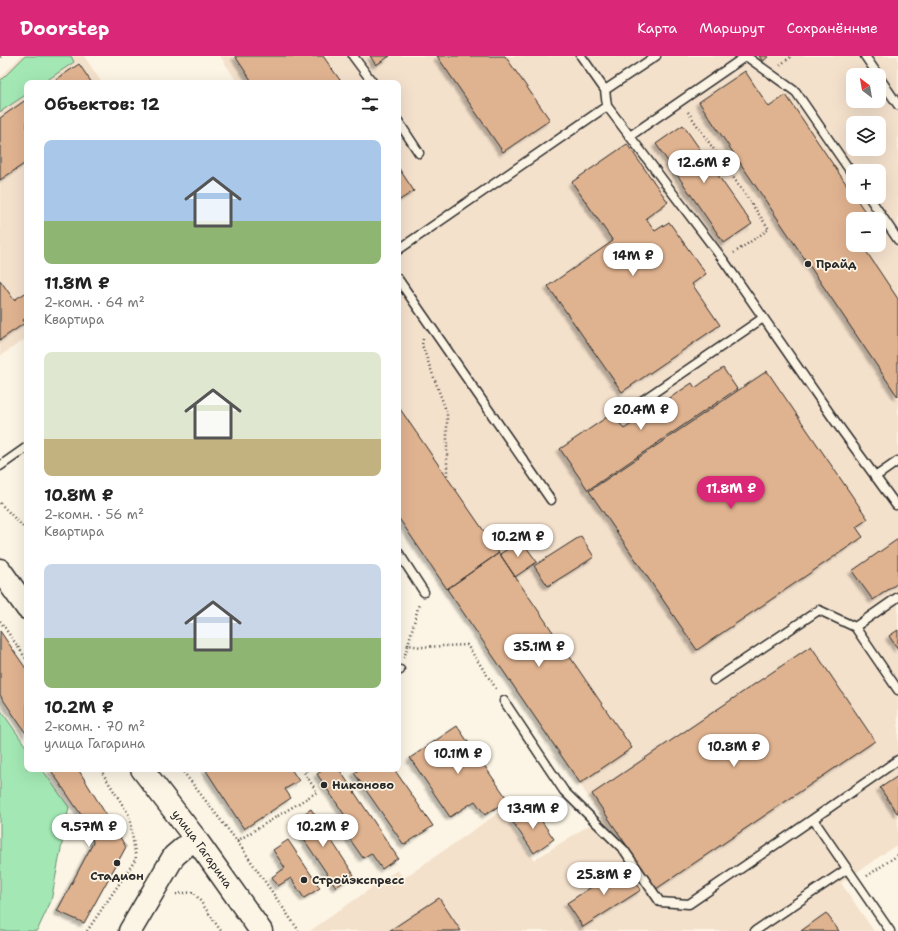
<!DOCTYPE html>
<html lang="ru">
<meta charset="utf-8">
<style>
:root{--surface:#fff;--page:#f6f6f6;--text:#222;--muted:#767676;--accent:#db2777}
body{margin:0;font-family:"Shantell Sans",sans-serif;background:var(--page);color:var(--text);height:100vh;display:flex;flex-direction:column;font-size:15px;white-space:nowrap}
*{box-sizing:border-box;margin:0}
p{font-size:13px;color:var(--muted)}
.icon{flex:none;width:22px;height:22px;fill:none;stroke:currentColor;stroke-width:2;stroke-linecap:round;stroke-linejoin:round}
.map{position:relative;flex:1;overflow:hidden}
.sheet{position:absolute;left:24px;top:24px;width:377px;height:692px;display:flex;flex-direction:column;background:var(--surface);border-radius:8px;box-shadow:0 4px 16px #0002}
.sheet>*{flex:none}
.needle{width:26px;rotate:329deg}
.tools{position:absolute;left:846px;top:12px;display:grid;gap:8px}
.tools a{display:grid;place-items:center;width:40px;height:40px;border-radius:8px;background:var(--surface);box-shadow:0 4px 16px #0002;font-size:20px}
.price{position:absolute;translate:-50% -34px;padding:0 9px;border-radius:14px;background:#fff;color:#222;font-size:13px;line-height:26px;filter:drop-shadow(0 1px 2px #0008)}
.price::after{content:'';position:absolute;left:50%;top:24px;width:12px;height:9px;margin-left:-6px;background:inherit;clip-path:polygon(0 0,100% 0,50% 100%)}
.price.current{background:var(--accent);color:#fff}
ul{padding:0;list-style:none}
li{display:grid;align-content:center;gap:8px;height:212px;padding:0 20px}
li span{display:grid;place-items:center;height:124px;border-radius:8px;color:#555}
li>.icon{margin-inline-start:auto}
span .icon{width:72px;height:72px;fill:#fffc;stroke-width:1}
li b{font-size:17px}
h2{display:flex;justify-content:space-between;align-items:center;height:48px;padding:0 20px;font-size:17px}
header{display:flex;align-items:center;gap:24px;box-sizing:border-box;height:56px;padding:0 20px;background:var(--accent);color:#fff}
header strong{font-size:19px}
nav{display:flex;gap:22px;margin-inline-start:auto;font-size:14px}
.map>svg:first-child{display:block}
.built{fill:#f4e1cc;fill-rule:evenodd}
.green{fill:#a3e8b4;stroke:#678a70}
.building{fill:#e0b390;stroke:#2b2b2b;filter:url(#shadow)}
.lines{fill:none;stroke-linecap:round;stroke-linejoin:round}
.service-casing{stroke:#2b2b2b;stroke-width:11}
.secondary-casing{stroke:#2b2b2b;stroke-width:25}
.primary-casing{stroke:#2b2b2b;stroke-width:25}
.path{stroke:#2b2b2b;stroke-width:2.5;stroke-dasharray:1 3;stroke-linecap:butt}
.service{stroke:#fcf5e5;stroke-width:8}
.secondary{stroke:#fcf5e5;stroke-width:22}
.primary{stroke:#fcf5e5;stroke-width:22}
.poi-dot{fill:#2b2b2b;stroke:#fcf5e5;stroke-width:1.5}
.labels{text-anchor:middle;stroke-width:3.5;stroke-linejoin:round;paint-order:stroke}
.poi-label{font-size:12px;font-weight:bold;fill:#2b2b2b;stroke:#fcf5e5;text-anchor:start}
.street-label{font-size:12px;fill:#2b2b2b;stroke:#fcf5e5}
</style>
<header>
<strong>Doorstep</strong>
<nav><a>Карта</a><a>Маршрут</a><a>Сохранённые</a></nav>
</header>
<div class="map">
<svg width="898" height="875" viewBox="0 0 898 875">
<defs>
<filter id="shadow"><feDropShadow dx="-3.5" dy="3.5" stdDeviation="1" flood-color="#0004"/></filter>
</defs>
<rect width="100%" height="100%" fill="#fcf5e5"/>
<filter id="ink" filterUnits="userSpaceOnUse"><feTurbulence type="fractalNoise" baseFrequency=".025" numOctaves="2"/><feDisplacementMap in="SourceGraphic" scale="8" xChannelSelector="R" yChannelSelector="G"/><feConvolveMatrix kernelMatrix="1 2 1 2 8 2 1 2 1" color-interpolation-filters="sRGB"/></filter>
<g filter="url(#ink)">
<path class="built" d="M21 0H84L102 27H27V43L0 62V22Z
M220 0H898V788L841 827 874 875H310L397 814 404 822 501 755 534 804 602 761 398 461V27H238ZM853 19H879V45H853ZM853 67H879V93H853ZM853 115H879V141H853ZM853 163H879V189H853Z
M27 106V236L14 244 0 224V124Z
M27 261V282L0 300V284L25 267 23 264Z"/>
<path class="green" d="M25 0H71L74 6 43 27H27V38L0 56V25Z
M0 653 27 692V713H42L69 751 51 845 37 875H0Z"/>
<path class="building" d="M235 0H323L342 27H253Z
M370 0H390L376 9Z
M437 0H505L550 64 503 96Z
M759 0H769L763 5Z
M79 8 92 27H51Z
M745 15 769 51 786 39 853 138V141H855L870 163H853V189H862L898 243V341L699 46Z
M27 43V106L0 124V62Z
M683 69 752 168 724 187 656 88Z
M627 88 668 146 646 162 655 175 669 166 706 218 692 228 720 269 622 336 548 230 613 185 572 126Z
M398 111 414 135 398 145Z
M0 224 14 244 27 236V261L23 264 25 267 0 284Z
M723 312 737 333 588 434 560 393 613 357 624 373 692 327 695 332Z
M767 315 868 463 856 471 863 481 697 594 589 435Z
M398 350 499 497 447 533 398 461Z
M581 480 594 501 548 530 534 510Z
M898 483V527L873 544 852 515Z
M521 484 537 506 515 521 500 498Z
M499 497 632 692 580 727 447 533Z
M898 574V593L889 580Z
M0 575 27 614V679L0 639Z
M811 590 875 685 656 833 592 738Z
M457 670 508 744 485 759 475 745 450 761 410 702Z
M50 713H78L126 791 84 867 57 855 93 787 90 772Z
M205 713H291L299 725 285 733 291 742 244 773Z
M325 713H339L398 802 382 813 371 797 363 802 342 772 350 767 317 718Z
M360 713H394L433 770 404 789 354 717Z
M898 720V757H897L880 732Z
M532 751 554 783 534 797 512 765Z
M311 753 354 819 336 831 292 766Z
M288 784 320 832 304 842 291 822 278 830 272 821 285 812 273 794Z
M625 809 641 834 583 871 567 847Z
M439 842 461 875H389Z
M826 857 839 875H801Z"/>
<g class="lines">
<defs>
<path id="service" d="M353 0 373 27
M581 0 605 34 656 0
M865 0 878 19
M879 21 898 49
M607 50 724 205 835 365 896 449
M398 65 419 97
M630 80 746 0 796 36 853 119
M869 141 898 184
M398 194 607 50 605 34
M398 223 551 444
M627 355 763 262
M0 410 27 391
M875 421 898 405
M398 496 424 536
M898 541 855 571 898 634
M398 614H400
M714 624 819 554 855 571
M504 645 564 735 624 794 660 846 689 848 813 763 890 875
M813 763 898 704
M755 875 847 813"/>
<path id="secondary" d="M130 875 174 800 195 782"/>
<g id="primary">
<path d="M0 514 27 552"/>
<path id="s1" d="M142 713 195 782 261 875"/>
</g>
</defs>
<use href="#service" class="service-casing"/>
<use href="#secondary" class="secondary-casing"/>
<use href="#primary" class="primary-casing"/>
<path class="path" d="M0 1 1 0
M780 9 792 0
M688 56 769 173 734 197
M423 283 422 289 447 357V421
M0 447 27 475
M0 565 27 604
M408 589 419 548
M404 602 408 589 421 591 467 589 497 634
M181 713 237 785 299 875
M237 785 317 736 304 716 309 713
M867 820 898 799
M176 838 194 836 221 875
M87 875 136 803 129 759 100 713"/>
<use href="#service" class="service"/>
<use href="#secondary" class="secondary"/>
<use href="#primary" class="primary"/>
</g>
</g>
<g class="poi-dot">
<circle cx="808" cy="208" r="4"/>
<circle cx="324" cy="729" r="4"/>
<circle cx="117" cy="807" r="4"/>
<circle cx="304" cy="824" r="4"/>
</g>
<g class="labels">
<g class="poi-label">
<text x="816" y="212">Прайд</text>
<text x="332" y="733">Никоново</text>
<text x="117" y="824" text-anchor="middle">Стадион</text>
<text x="312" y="828">Стройэкспресс</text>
</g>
<g class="street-label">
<text dy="4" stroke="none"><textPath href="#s1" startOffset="100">улица Гагарина</textPath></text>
</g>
</g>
</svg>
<div class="tools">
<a><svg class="needle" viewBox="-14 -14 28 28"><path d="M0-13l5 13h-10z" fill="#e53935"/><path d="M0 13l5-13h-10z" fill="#767676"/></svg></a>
<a><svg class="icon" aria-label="layers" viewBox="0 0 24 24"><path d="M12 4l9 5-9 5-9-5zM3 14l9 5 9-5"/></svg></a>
<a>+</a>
<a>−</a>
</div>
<b class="price" style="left:704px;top:128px">12.6M ₽</b>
<b class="price" style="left:633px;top:221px">14M ₽</b>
<b class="price" style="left:641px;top:375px">20.4M ₽</b>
<b class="price current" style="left:731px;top:454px">11.8M ₽</b>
<b class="price" style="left:518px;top:502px">10.2M ₽</b>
<b class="price" style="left:539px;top:612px">35.1M ₽</b>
<b class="price" style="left:734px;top:712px">10.8M ₽</b>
<b class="price" style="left:458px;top:719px">10.1M ₽</b>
<b class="price" style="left:533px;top:774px">13.9M ₽</b>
<b class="price" style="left:89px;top:792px">9.57M ₽</b>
<b class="price" style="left:323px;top:792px">10.2M ₽</b>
<b class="price" style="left:604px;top:840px">25.8M ₽</b>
<section class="sheet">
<h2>Объектов: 12<svg class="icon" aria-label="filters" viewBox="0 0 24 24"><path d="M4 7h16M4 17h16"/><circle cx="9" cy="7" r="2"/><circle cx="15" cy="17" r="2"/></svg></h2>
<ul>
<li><span style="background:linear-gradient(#a9c7e8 65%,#8fb573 0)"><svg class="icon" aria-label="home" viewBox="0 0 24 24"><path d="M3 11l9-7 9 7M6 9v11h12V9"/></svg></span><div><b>11.8M ₽</b><p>2-комн. · 64 m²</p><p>Квартира</p></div></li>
<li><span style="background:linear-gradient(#dfe7d0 70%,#c2b280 0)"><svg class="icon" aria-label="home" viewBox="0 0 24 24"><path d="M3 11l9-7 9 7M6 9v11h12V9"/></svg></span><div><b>10.8M ₽</b><p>2-комн. · 56 m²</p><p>Квартира</p></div></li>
<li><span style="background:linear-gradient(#c9d6e8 60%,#8fb573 0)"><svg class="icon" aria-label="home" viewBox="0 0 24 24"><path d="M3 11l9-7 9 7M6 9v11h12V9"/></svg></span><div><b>10.2M ₽</b><p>2-комн. · 70 m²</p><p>улица Гагарина</p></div></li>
</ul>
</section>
</div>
